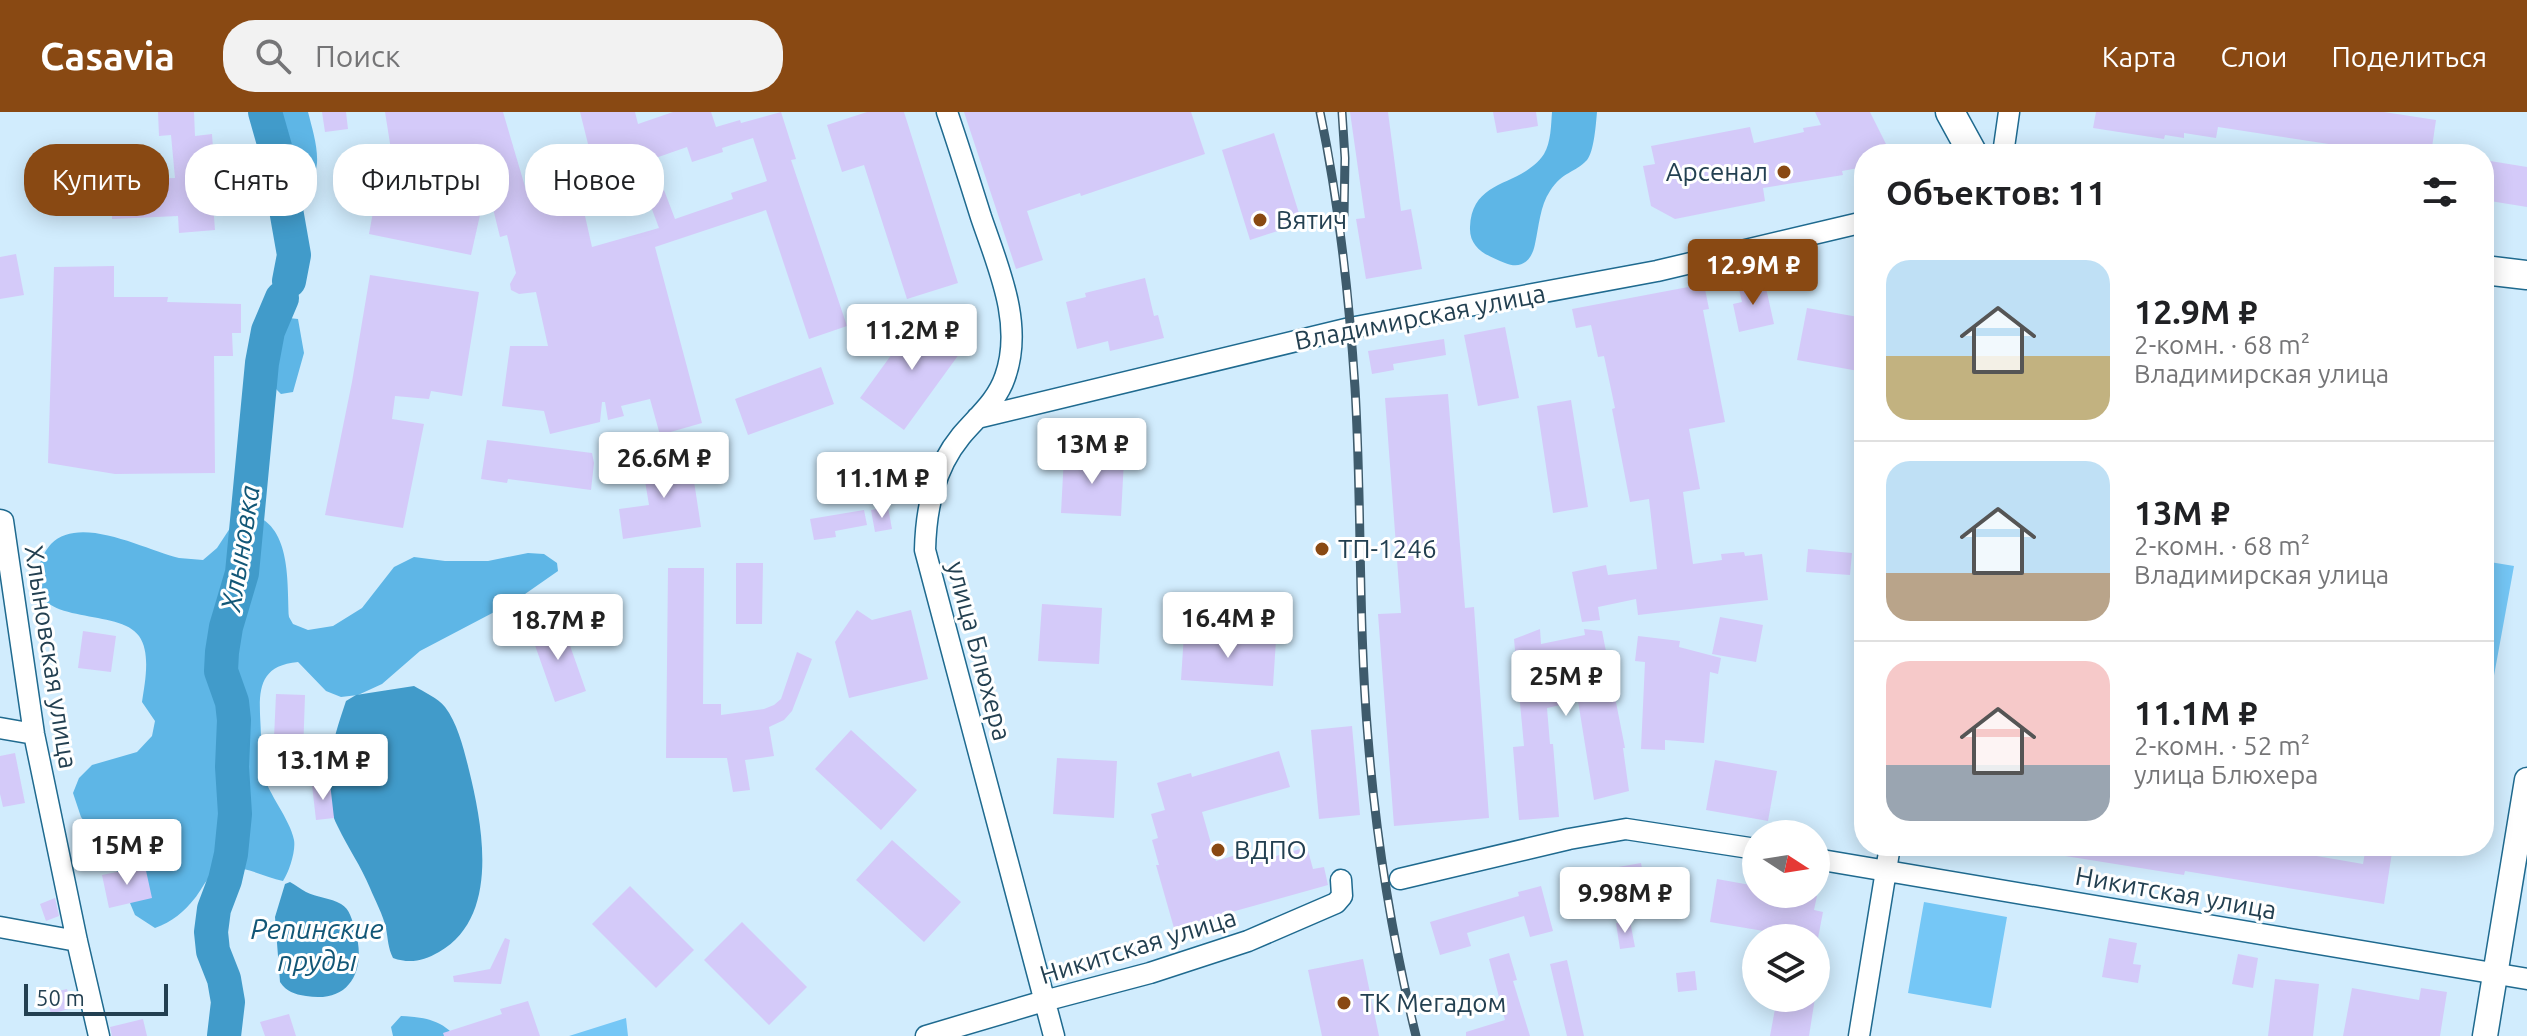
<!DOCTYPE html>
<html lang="ru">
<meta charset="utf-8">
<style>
:root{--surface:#fff;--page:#f2f2f2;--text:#202124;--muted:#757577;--line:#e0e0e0;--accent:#894913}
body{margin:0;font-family:Ubuntu,sans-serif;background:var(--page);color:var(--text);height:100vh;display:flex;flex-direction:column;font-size:30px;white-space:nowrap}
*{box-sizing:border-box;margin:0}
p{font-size:26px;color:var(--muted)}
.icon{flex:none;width:44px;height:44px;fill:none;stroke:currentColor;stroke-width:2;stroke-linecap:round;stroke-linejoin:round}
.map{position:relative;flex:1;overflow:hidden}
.details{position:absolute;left:1854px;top:32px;width:640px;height:712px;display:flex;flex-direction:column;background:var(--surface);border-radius:32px;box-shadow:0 4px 20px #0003}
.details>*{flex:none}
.guide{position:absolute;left:24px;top:32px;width:760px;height:72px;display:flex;gap:16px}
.needle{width:52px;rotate:102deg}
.fabs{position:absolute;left:1742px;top:708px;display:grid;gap:16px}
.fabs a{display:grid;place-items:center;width:88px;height:88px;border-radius:50%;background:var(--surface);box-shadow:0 4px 20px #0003;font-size:40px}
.scale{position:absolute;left:24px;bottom:20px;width:144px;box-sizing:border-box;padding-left:8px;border:4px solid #234051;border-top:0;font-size:22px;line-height:28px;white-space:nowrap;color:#234051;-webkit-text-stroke:6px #fff;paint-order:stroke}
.price{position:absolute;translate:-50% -68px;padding:0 18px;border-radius:8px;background:#fff;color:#222;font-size:26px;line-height:52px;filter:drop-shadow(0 2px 4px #0008)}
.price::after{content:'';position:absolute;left:50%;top:48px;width:24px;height:18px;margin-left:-12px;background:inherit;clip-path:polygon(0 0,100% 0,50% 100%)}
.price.current{background:var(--accent);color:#fff}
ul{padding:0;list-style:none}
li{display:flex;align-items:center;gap:24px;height:200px;padding:0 32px}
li+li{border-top:2px solid var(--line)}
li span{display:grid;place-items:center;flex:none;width:224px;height:160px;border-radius:24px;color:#555}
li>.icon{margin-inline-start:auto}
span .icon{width:96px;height:96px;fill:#fffc;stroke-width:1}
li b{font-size:34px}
h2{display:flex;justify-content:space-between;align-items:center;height:96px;padding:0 32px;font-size:34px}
.pill{padding:0 28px;border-radius:32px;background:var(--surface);box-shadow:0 4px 20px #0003;font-size:28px;line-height:72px}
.pill.current{background:var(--accent);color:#fff}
header{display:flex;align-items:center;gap:48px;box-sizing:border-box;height:112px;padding:0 40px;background:var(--accent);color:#fff}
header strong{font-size:38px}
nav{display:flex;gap:44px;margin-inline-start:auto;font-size:28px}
.search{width:560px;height:72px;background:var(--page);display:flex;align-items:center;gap:20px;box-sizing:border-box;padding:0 28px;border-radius:32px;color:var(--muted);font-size:30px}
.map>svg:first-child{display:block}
.green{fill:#75c7f6}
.forest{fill:#5eb6e6}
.water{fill:#419bca}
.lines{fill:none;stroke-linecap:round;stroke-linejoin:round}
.river{stroke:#419bca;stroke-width:34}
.building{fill:#d4caf9;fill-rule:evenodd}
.minor-casing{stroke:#1f6a8f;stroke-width:23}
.tertiary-casing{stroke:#1f6a8f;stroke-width:27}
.secondary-casing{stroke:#1f6a8f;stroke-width:31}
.minor{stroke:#fff;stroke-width:20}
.tertiary{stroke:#fff;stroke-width:24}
.secondary{stroke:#fff;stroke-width:28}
.rail-casing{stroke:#3e5b6c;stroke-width:9}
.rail{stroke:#fff;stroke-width:6;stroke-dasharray:18;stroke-linecap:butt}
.poi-dot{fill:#894913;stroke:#fff;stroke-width:3}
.labels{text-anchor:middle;stroke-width:6;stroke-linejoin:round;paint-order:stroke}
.poi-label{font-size:26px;fill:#234051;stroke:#fff;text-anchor:start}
.street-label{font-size:26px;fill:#234051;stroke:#fff}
.water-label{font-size:28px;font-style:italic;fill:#125777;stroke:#fff}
</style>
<header>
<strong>Casavia</strong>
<div class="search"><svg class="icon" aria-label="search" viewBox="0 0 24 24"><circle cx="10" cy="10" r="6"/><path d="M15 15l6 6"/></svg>Поиск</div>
<nav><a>Карта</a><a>Слои</a><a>Поделиться</a></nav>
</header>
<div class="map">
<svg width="2527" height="924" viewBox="0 0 2527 924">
<rect width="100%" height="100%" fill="#d1ecfd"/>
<path class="green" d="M2484 449 2514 454 2491 580 2484 579Z
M1924 790 2007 805 1991 896 1908 881Z
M626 906 628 924H569Z"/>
<path class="forest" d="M254 0H308C312 16 318 34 317 51 314 81 282 108 265 70Z
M1552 0H1597C1596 11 1594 40 1587 48 1575 61 1563 59 1550 79 1540 94 1539 114 1535 132 1532 148 1522 158 1505 151 1488 144 1469 137 1470 115 1472 65 1521 76 1544 42 1551 30 1551 13 1552 0Z
M289 206 298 207 304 241 293 280 281 282 276 277C274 253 269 221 289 206Z
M246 401C292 409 287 468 289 505L293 512 308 518 333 514 362 496 394 455 414 445 445 449H488L528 441 544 442 557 451 558 459 515 489 420 539 382 572 358 583 341 585 326 579 298 550C252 554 260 588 261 624 262 636 260 650 263 661 268 682 290 707 294 728 296 739 289 760 283 769 263 765 241 751 220 757 209 760 202 778 195 786 184 800 172 810 155 816L135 803 110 743 81 705 73 681 79 666 92 653 137 640 152 624 155 609 142 590C145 570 151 541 139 524 119 495 32 515 37 465 38 453 43 441 51 432 80 402 145 438 179 446 187 447 195 447 203 448L217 436 238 404Z
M401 904C422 905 440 907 455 924H393L391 915Z"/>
<path class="water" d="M414 574C424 580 438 586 445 595 458 612 464 638 469 658 483 715 500 805 439 840 423 849 410 852 393 846 388 836 388 827 386 816 383 803 375 788 370 776 361 754 348 736 338 715 317 675 333 628 346 589L356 583Z
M290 770C296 773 300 777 306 780 316 785 331 786 341 792 350 797 352 808 355 818 367 856 351 892 306 884 294 882 287 880 280 870L275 805 285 772Z"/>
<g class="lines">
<path class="river" d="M265 0 275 35 294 143 289 169
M224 924 228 890 224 867 213 839 211 820 214 797 225 768 231 742 235 702 232 655 234 608 232 590 221 559 222 540 226 515 242 461 262 251 268 219 282 186"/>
</g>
<path class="building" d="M158 0H194L195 24 212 22 215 65H211L215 118 179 121 178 104 112 107V101L74 100 75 42 103 43V68L175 66 171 23 159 24Z
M322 0H346L348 17 325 20Z
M385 0H503L526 78 595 60 580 0H635L638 12 673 0H711L716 15 740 8 741 11 781 0 796 47 791 48 847 214 809 227 766 98 655 135 702 311 660 323 650 287 621 294 624 304 608 308 605 290H602L600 310 550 322 544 299 502 294 510 234H548L536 180 519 182 511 178 510 172 516 161 507 123 500 125 487 72 471 143 369 122 380 62 389 64 392 44ZM753 26 767 69 731 81 733 87 675 107 664 78 647 84 659 116 592 135 583 95 654 77 647 49 687 35 692 50 723 40 722 36Z
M867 0H904L958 171 907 187 864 53 842 60 827 13Z
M964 0H1191L1205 42 1081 84 1080 81 1027 99 1043 148 1016 157Z
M1350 0H1388L1401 99 1411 97 1422 157 1366 167 1356 107 1365 106Z
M1493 0H1536L1538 14 1497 21Z
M1815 0H1870L1891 42H1864V55L1842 59 1843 63 1763 76 1765 89 1675 107 1651 94 1643 54 1655 52 1651 34 1750 15 1754 31 1804 20 1803 16 1821 13Z
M2096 0H2384L2436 8 2431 42H2394L2218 15 2216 26 2184 21V26L2165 23 2164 27 2093 16Z
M1274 21 1302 111 1250 128 1222 38Z
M2484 48 2527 55V95L2484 88Z
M254 58 258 85 242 88 240 60Z
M16 142 24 183 0 187V145Z
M114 154V185H168L167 190 241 192V221H232L233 244H214L215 361 115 362 48 351 54 155Z
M370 163 479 180 462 284 431 279 429 287 395 284 392 307 424 312 403 416 325 403 352 270Z
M1145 166 1154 204 1158 203 1164 226 1110 239 1108 229 1077 237 1066 190 1086 185 1085 181Z
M1764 167 1774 212 1739 220 1733 192 1742 190 1738 173Z
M1704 172 1709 197 1703 198 1725 310 1689 317 1700 377 1683 380 1693 452 1722 448 1721 442 1744 440 1745 444 1762 442 1768 488 1638 503 1636 487 1598 495 1600 508 1582 510 1572 460 1606 453 1608 463 1657 457 1649 387 1630 390 1612 297 1615 296 1604 244 1598 245 1591 213 1576 216 1572 197Z
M1807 196 1864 206V260L1797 248Z
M921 202 965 234 904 318 860 286Z
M1505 215 1519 286 1478 294 1464 223Z
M1444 227 1446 243 1393 252 1394 258 1372 262 1368 239Z
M821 255 834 292 748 323 735 287Z
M1448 282 1465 496 1474 495 1489 706 1394 714 1378 502 1401 501 1385 286Z
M1571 288 1588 395 1553 401 1537 294Z
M487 328 592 341 594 351 591 378 508 367 507 371 481 367Z
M690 343 701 415 623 427 619 397 649 393 642 351Z
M1064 344 1124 348 1121 404 1061 401Z
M888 395 892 417 875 420 871 398Z
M864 398 867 413 835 419 836 425 814 428 810 407Z
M1808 437 1852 441 1850 463 1806 460Z
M736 451H763L762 512H736Z
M668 456H704L703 592H721V603L764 597 774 593 781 587 797 540 812 547 792 599 784 608 769 615 774 644 745 648 750 678 733 680 727 646H666Z
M1042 492 1102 496 1099 552 1038 549Z
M857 498 872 508 911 498 928 567 849 586 835 530Z
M1720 505 1763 513 1756 550 1712 542Z
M562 511 586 579 555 590 531 522Z
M1540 517 1541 532 1585 523 1584 517 1602 519 1625 636H1623L1629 679 1594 688 1578 589 1547 596 1550 632H1553L1559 705 1519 708 1513 635 1524 634 1514 527Z
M83 519 116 524 111 560 78 556Z
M1184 522 1276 528 1273 574 1181 568Z
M1638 524 1680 529 1679 535 1721 546 1718 562 1710 560 1704 631 1665 628V638L1641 637 1645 550 1635 549Z
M276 582 305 583 302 672 272 671Z
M1352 614 1360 703 1319 707 1311 618Z
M851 618 917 678 881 718 815 657Z
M1279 639 1290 675 1202 700 1216 749 1256 737 1259 749 1307 735 1313 757 1324 755 1328 773 1174 816 1156 753H1159L1152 728 1158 726 1151 702 1165 698 1157 671 1191 661 1192 665Z
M15 641 25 691 3 695 0 682V644Z
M1057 646 1117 649 1114 706 1053 702Z
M1715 648 1777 659 1768 709 1706 698Z
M330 671 334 706 316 708 312 673Z
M892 728 961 790 924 830 856 768Z
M2060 734H2306L2305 742 2363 752 2366 734H2393L2384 792 2185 759 2184 763 2059 743Z
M1641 751 1648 787 1614 793 1607 757Z
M145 754 152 786 109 796 102 763Z
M1717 767 1756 774V782L1817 784 1814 798 1823 800 1818 826H1787V823L1710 810Z
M630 774 694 838 656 876 592 812Z
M1541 774 1553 819 1530 825 1524 804 1467 821 1471 834 1440 843 1430 810 1519 784 1518 780Z
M55 786 59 804 46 809 40 792Z
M1630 809 1635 835 1620 837 1616 811Z
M742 810 807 875 769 913 704 848Z
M505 826 510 828 501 872 454 870 453 864 490 857Z
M2109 826 2137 831 2133 852 2141 853 2138 871 2102 865Z
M1509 841 1517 868 1513 869 1530 924H1466V920L1505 908 1489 847Z
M2238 842 2258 846 2253 876 2232 872Z
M1363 847 1379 924H1322L1308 858Z
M1567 848 1584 924H1567L1550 852Z
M1695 859 1697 878 1678 880 1676 861Z
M2275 867 2319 872 2313 924H2268Z
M2352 876 2419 888 2421 876 2447 880 2440 924H2343Z
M67 877 72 896 51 902 46 882Z
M1777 886H1815L1809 924H1770Z
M528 889 540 924H444L443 921 502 902 500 897Z
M289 902 296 924H265L260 910Z
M143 907 147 924H112L110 915Z"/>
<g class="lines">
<defs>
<path id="minor" d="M947 0C959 35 970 70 981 105 998 155 1024 212 1005 265 997 289 977 305 961 324 934 357 926 397 925 438L1054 924
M2003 42 2009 0
M977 306 1350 216 1657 159 1864 110
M0 408 3 409 34 622 77 829 99 924
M0 616 34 622
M1816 747 2527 867
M1400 767 1569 727 1626 717 1756 737
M0 815 77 829
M926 924 1044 889 1150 861 1248 829 1336 791 1342 784 1341 768
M1859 924 1890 734"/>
<path id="tertiary" d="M2485 924 2527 668"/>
<path id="secondary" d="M1950 0 1973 42
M2484 158 2527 163"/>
</defs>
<use href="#minor" class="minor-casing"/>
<use href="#tertiary" class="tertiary-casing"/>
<use href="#secondary" class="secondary-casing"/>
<use href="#minor" class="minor"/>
<use href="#tertiary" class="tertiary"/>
<use href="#secondary" class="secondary"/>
<defs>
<path id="rail" d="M1320 0C1339 90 1349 184 1355 276 1362 392 1358 509 1368 626 1376 726 1392 826 1416 924
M1342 0 1345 46 1344 103"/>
</defs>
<use href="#rail" class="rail-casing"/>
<use href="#rail" class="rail"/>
</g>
<g class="poi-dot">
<circle cx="1784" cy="60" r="8"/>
<circle cx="1260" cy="108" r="8"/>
<circle cx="1322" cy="437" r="8"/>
<circle cx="1218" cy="738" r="8"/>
<circle cx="1344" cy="891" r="8"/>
</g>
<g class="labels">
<g class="poi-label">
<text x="1768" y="69" text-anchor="end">Арсенал</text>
<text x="1276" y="117">Вятич</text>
<text x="1338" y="446">ТП-1246</text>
<text x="1234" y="747">ВДПО</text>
<text x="1360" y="900">ТК Мегадом</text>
</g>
<g class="street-label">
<text transform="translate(1420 205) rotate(-11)" y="9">Владимирская улица</text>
<text transform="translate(979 539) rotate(75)" y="9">улица Блюхера</text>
<text transform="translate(51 545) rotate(81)" y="9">Хлыновская улица</text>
<text transform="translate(2176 781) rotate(10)" y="9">Никитская улица</text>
<text transform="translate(1138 834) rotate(-17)" y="9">Никитская улица</text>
</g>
<g class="water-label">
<text transform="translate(240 436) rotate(-81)" y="10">Хлыновка</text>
<text x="317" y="827">Репинские<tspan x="317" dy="32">пруды</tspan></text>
</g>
</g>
</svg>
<div class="fabs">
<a><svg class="needle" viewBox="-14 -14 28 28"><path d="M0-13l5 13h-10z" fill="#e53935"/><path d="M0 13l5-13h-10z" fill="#757577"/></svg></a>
<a><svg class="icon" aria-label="layers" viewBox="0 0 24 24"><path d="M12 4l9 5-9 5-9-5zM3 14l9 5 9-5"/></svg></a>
</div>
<div class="scale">50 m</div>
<b class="price current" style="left:1753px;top:195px">12.9M ₽</b>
<b class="price" style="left:912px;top:260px">11.2M ₽</b>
<b class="price" style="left:1092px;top:374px">13M ₽</b>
<b class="price" style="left:664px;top:388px">26.6M ₽</b>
<b class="price" style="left:882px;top:408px">11.1M ₽</b>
<b class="price" style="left:1228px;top:548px">16.4M ₽</b>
<b class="price" style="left:558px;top:550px">18.7M ₽</b>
<b class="price" style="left:1566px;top:606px">25M ₽</b>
<b class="price" style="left:323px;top:690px">13.1M ₽</b>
<b class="price" style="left:127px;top:775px">15M ₽</b>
<b class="price" style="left:1625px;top:823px">9.98M ₽</b>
<div class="guide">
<a class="pill current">Купить</a>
<a class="pill">Снять</a>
<a class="pill">Фильтры</a>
<a class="pill">Новое</a>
</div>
<section class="details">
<h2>Объектов: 11<svg class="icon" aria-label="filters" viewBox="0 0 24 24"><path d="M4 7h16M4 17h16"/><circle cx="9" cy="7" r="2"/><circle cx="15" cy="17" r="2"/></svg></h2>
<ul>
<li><span style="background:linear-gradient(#bfe0f5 60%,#c2b280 0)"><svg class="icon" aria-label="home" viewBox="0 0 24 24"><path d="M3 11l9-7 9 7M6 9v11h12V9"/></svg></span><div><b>12.9M ₽</b><p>2-комн. · 68 m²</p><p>Владимирская улица</p></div></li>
<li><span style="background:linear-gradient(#bfe0f5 70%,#b9a48a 0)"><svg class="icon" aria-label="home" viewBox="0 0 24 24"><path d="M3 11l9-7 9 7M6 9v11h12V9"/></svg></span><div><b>13M ₽</b><p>2-комн. · 68 m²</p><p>Владимирская улица</p></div></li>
<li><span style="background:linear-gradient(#f6c9c9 65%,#9aa5b1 0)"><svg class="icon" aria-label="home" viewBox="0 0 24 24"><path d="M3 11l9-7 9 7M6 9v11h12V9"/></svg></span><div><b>11.1M ₽</b><p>2-комн. · 52 m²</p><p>улица Блюхера</p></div></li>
</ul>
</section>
</div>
